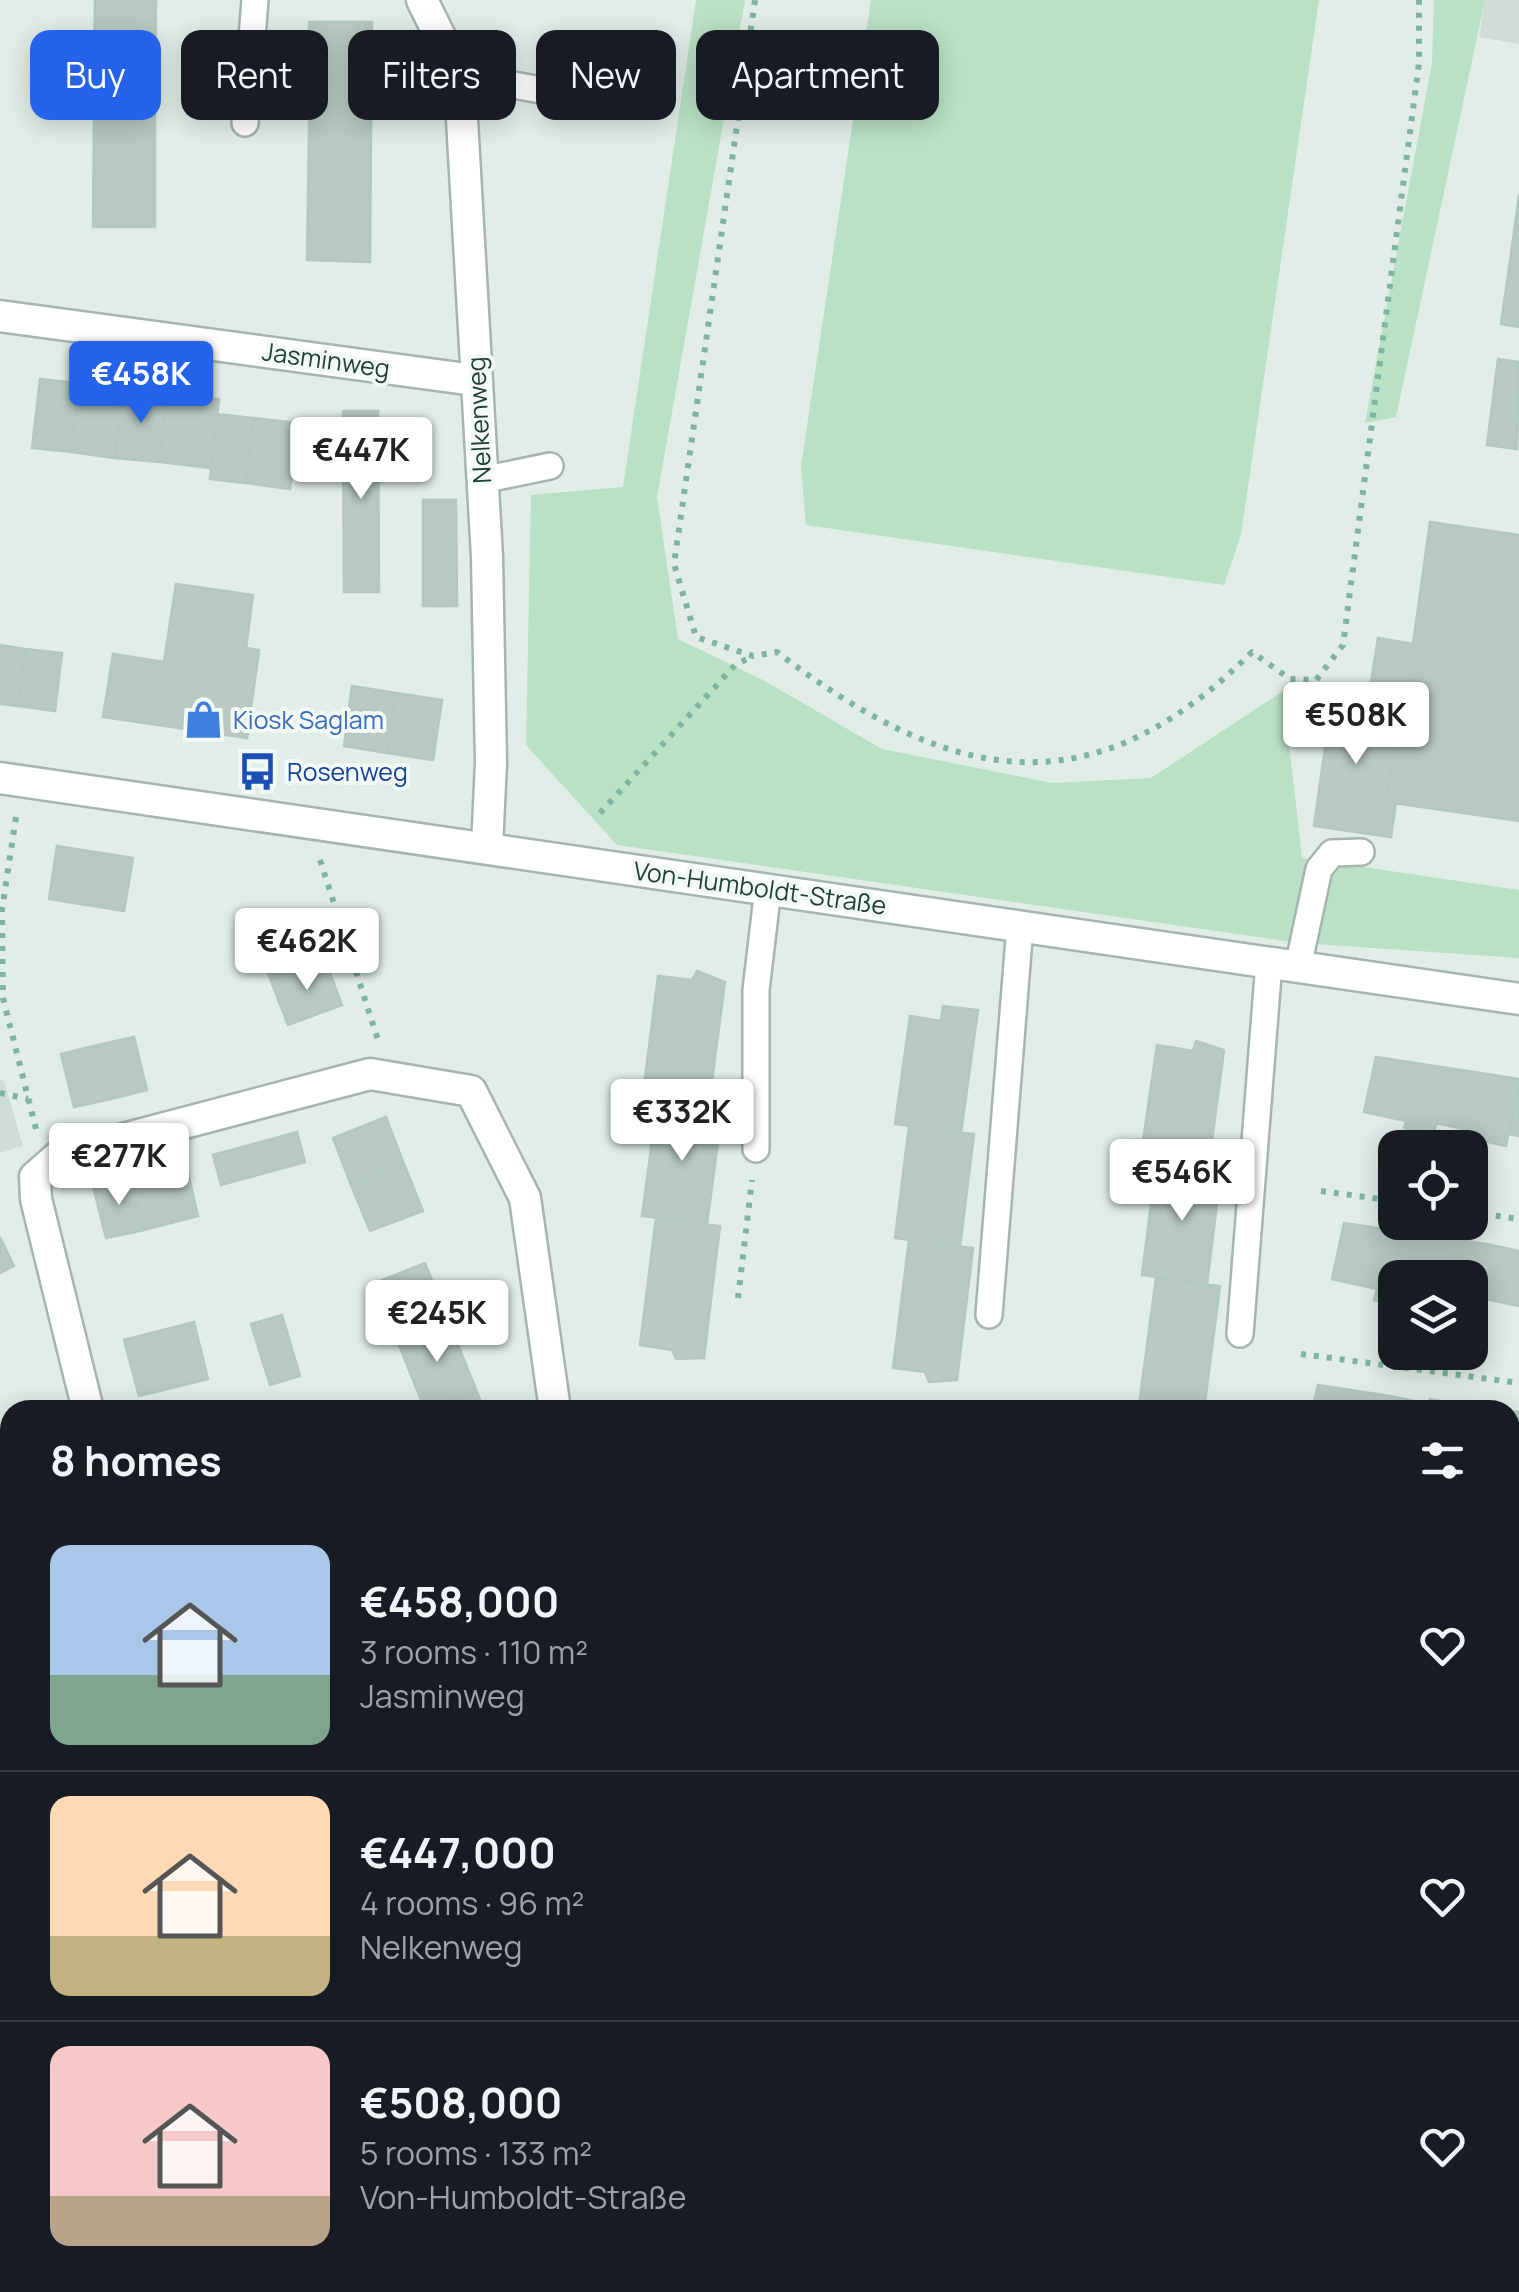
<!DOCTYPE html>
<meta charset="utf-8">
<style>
:root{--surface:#171b24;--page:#242831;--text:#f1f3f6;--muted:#9ea1a6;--line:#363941;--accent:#2563eb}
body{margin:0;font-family:Manrope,sans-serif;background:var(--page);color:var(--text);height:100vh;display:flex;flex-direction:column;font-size:38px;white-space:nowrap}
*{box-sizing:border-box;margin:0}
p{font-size:32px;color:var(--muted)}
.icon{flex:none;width:55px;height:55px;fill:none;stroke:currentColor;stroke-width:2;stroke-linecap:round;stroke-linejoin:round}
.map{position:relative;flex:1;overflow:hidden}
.drawer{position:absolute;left:0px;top:1400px;width:1520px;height:892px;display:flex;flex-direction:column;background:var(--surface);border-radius:30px 30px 0 0;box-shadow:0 5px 25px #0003}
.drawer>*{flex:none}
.banner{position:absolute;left:30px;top:30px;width:1000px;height:90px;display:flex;gap:20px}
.buttons{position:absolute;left:1378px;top:1130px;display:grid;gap:20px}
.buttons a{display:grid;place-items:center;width:110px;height:110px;border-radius:20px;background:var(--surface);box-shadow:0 5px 25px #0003;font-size:50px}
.price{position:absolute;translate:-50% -85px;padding:0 22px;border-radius:10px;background:#fff;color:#222;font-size:32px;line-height:65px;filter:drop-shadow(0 2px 5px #0008)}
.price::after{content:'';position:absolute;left:50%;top:60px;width:30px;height:22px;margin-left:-15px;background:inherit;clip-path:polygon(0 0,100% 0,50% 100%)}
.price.on{background:var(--accent);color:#fff}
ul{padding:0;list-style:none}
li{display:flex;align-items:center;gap:30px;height:250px;padding:0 50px}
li+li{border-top:2px solid var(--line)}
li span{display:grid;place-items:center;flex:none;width:280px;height:200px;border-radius:20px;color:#555}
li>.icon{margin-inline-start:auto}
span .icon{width:120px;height:120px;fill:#fffc;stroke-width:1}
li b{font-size:42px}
h2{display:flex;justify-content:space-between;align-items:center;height:120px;padding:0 50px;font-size:42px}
.pill{padding:0 35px;border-radius:20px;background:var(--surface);box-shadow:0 5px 25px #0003;font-size:35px;line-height:90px}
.pill.on{background:var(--accent);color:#fff}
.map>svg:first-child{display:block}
.built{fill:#d0ddd7}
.green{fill:#b9e1c3}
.building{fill:#b7c9c1;stroke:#b3c8bf;stroke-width:2.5}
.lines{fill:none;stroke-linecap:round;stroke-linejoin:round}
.service-casing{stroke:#a4b6af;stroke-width:30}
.minor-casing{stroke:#a4b6af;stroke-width:35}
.tertiary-casing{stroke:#a4b6af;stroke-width:35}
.path{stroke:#7fb4a3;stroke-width:6;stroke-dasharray:5 8;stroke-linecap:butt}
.service{stroke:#fff;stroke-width:25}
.minor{stroke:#fff;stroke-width:30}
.tertiary{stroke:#fff;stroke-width:30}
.labels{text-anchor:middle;stroke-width:8;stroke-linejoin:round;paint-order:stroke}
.street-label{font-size:25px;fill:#204037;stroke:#f3f9f6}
.shop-label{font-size:25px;fill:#366cbe;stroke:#f3f9f6;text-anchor:start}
.transit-label{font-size:25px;fill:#164399;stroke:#f3f9f6;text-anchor:start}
</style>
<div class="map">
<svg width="1519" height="2292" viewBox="0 0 1519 2292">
<rect width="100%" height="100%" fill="#e2ede8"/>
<path class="built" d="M1485 0H1519V44L1479 37Z
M0 1080 4 1081 23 1146 0 1153Z"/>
<path class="green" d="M696 0H745L657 497 678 639 763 680 882 749 1052 783 1151 778 1283 691 1302 858 1519 890V958L1300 943 617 845 526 745 531 495 623 487Z
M871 0H1319L1241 535 1224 585 806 525 801 466Z
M1434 0H1485L1396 417 1365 423 1432 63Z"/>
<path class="building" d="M95 0H156L155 117 94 116Z
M309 22H372L371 131 309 129Z
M94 116 155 117V227H93Z
M309 129 371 131 370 262 307 260Z
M1519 195V241L1513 240Z
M1513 240 1519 241V327L1501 324Z
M1498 359 1519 362 1517 449 1487 445Z
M40 379 79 383 71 452 32 448Z
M79 383 123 389 115 458 71 452Z
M123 389 167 394 159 462 115 458Z
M167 394 219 399 211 468 159 462Z
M343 411H378L379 592H344Z
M217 414 253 418 246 483 210 479Z
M253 418 298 423 290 489 246 483Z
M423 500H456L457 606H423Z
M1430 522 1519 535V821L1386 802 1397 724 1366 720 1370 688 1378 638 1413 644Z
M176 584 253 595 246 648 259 650 247 738 103 717 113 654 164 662Z
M0 645 25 649 18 706 0 704Z
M25 649 62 653 55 711 18 706Z
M1334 683 1370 688 1366 720 1397 724 1386 802 1396 803 1391 837 1314 826Z
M352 686 396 693 387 753 344 746Z
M396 693 442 700 433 760 387 753Z
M57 846 95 852 87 905 49 899Z
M95 852 133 858 124 911 87 905Z
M308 916 325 960 271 981 254 936Z
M325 960 342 1005 288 1025 271 981Z
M697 971 725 982 708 1111 642 1102 658 976 692 980Z
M943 1006 978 1010 961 1133 895 1124 910 1016 941 1021Z
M134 1037 147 1090 111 1099 98 1045Z
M1196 1041 1224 1050 1208 1171 1140 1161 1157 1045 1193 1051Z
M98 1045 111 1099 74 1107 61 1054Z
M1376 1057 1448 1068 1434 1134 1404 1128 1406 1121 1364 1112Z
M1448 1068 1519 1079 1506 1146 1475 1139 1477 1132 1436 1123Z
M1519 1087V1136L1509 1134Z
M657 1104 722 1112 707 1224 642 1216Z
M386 1117 404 1164 351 1185 333 1138Z
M909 1126 974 1134 960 1247 895 1238Z
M297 1132 305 1162 221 1185 213 1155Z
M186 1164 198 1216 144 1230 131 1177Z
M404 1164 423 1211 370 1231 351 1185Z
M1156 1164 1221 1172 1207 1284 1142 1275Z
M131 1177 144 1230 106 1238 93 1186Z
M656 1218 720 1226 704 1358 676 1359 672 1350 640 1345Z
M1344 1223 1417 1234 1407 1278H1395V1305L1374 1300 1377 1289 1332 1279Z
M1417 1234 1487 1244 1472 1313 1470 1278H1407Z
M0 1237 14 1266 0 1273Z
M909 1240 973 1248 957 1380 929 1382 925 1372 893 1368Z
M1487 1244 1519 1251V1306L1476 1297Z
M425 1263 448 1320 397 1340 375 1283Z
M1156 1278 1220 1286 1204 1410 1139 1405Z
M282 1315 300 1376 270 1385 251 1324Z
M448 1320 477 1392 425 1410 397 1340Z
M194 1322 208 1379 139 1396 124 1340Z
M1318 1385 1390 1396 1387 1410H1312Z
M477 1392 484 1410H431Z
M1390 1396 1429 1404 1430 1399 1461 1405 1460 1410H1387Z
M1510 1411 1519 1412V1481L1510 1479Z
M8 1440 10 1498 0 1500V1442Z
M1510 1573 1519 1576V1637L1510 1634Z
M10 1616V1684L0 1686V1619Z
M1510 1634 1519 1637V1699L1510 1696Z
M1510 1696 1519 1699V1740L1510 1765Z
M1513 1924 1519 1925V1990L1510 1988Z
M0 2091 9 2138 0 2140Z
M44 2282H111L113 2292H45Z
M281 2282H330L283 2291Z
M330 2282H358L360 2292H290Z
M521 2282H599V2285L522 2292Z
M801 2282H859V2292H801Z
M980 2282H1041L1040 2292H980Z
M1156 2282H1223L1222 2292H1155Z
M1346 2282H1402L1401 2292H1345Z
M607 2284 608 2292H558L599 2285Z"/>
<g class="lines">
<defs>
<path id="service" d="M454 74 557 93
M245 123 255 0
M482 480 550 466
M1298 967 1319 869 1332 853 1361 852
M756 1149V990L768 889
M989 1315 1020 926
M1240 1334 1269 962"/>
<path id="minor" d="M422 0 451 59 461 102 487 557 491 763 487 847
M0 316 474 380
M88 1410 36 1199 35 1177 59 1156 370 1074 471 1091 525 1198 555 1410
M0 1555 10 1553
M1510 1836 1519 1837
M0 1946 10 1943"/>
<path id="tertiary" d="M0 778 1519 999"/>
</defs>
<use href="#service" class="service-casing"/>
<use href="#minor" class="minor-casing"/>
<use href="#tertiary" class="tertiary-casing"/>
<path class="path" d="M755 0 674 564 696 637 753 656 777 652C947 782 1089 815 1252 652L1290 679 1316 680 1343 645 1419 63V0
M600 813 736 664 752 657
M16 817 2 910 3 998 36 1129
M320 860 379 1043
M0 1093 28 1099
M1321 1191 1395 1201
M1470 1212 1519 1219
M738 1298 752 1180
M1301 1354 1519 1383
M1510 1530 1519 1531
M1510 2128 1519 2129
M892 2292V2282
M1072 2292V2282
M1252 2292 1253 2282
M1437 2292 1438 2282"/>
<use href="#service" class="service"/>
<use href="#minor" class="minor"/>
<use href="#tertiary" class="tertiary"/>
</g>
<defs>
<symbol id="shop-bare" viewBox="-9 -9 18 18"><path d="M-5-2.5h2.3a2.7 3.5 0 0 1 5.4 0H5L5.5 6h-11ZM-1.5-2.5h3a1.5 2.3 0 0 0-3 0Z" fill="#3f7fe0" stroke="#f3f9f6" stroke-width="2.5" paint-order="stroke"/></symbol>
<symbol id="bus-bare" viewBox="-9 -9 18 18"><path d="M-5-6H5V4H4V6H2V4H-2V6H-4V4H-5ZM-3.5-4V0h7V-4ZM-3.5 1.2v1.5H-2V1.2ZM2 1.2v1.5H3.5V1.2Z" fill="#1a4fb4" stroke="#f3f9f6" stroke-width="2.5" paint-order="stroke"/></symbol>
</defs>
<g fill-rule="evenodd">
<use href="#shop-bare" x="176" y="692" width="55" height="55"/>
<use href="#bus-bare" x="230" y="744" width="55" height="55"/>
</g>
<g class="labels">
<g class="street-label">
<text transform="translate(326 360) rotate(8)" y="9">Jasminweg</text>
<text transform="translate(479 420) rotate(-93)" y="9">Nelkenweg</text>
<text transform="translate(760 888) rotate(8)" y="9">Von-Humboldt-Straße</text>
</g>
<g class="shop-label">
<text x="233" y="729">Kiosk Saglam</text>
</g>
<g class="transit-label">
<text x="287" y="781">Rosenweg</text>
</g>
</g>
</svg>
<div class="buttons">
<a><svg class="icon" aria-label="locate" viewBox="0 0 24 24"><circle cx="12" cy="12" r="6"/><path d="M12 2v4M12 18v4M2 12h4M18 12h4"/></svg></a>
<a><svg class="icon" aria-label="layers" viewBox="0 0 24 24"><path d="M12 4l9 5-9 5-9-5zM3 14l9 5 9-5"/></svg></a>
</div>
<b class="price on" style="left:141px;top:426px">€458K</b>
<b class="price" style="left:361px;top:502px">€447K</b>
<b class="price" style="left:1356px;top:767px">€508K</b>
<b class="price" style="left:307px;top:993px">€462K</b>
<b class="price" style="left:682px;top:1164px">€332K</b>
<b class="price" style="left:119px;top:1208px">€277K</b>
<b class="price" style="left:1182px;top:1224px">€546K</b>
<b class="price" style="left:437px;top:1365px">€245K</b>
<div class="banner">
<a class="pill on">Buy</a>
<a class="pill">Rent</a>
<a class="pill">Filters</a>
<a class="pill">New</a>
<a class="pill">Apartment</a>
</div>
<section class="drawer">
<h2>8 homes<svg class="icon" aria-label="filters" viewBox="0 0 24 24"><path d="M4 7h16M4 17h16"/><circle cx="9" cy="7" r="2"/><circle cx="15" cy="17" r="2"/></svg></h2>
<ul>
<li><span style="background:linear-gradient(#a9c7e8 65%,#7fa58c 0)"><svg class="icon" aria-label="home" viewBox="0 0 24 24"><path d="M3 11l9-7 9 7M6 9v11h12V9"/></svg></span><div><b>€458,000</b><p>3 rooms · 110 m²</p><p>Jasminweg</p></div><svg class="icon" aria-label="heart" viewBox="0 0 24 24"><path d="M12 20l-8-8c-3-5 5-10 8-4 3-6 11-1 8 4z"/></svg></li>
<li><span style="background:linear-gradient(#ffd9b3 70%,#c2b280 0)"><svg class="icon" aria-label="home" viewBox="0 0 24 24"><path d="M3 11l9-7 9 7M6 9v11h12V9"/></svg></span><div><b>€447,000</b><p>4 rooms · 96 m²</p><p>Nelkenweg</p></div><svg class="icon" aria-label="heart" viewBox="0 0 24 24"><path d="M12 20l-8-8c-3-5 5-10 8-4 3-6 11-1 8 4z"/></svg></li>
<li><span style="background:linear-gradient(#f6c9c9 75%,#b9a48a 0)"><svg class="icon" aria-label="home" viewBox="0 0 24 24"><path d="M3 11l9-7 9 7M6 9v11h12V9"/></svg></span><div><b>€508,000</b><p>5 rooms · 133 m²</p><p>Von-Humboldt-Straße</p></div><svg class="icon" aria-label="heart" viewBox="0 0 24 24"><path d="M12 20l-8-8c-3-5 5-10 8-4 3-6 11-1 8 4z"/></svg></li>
</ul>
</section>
</div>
